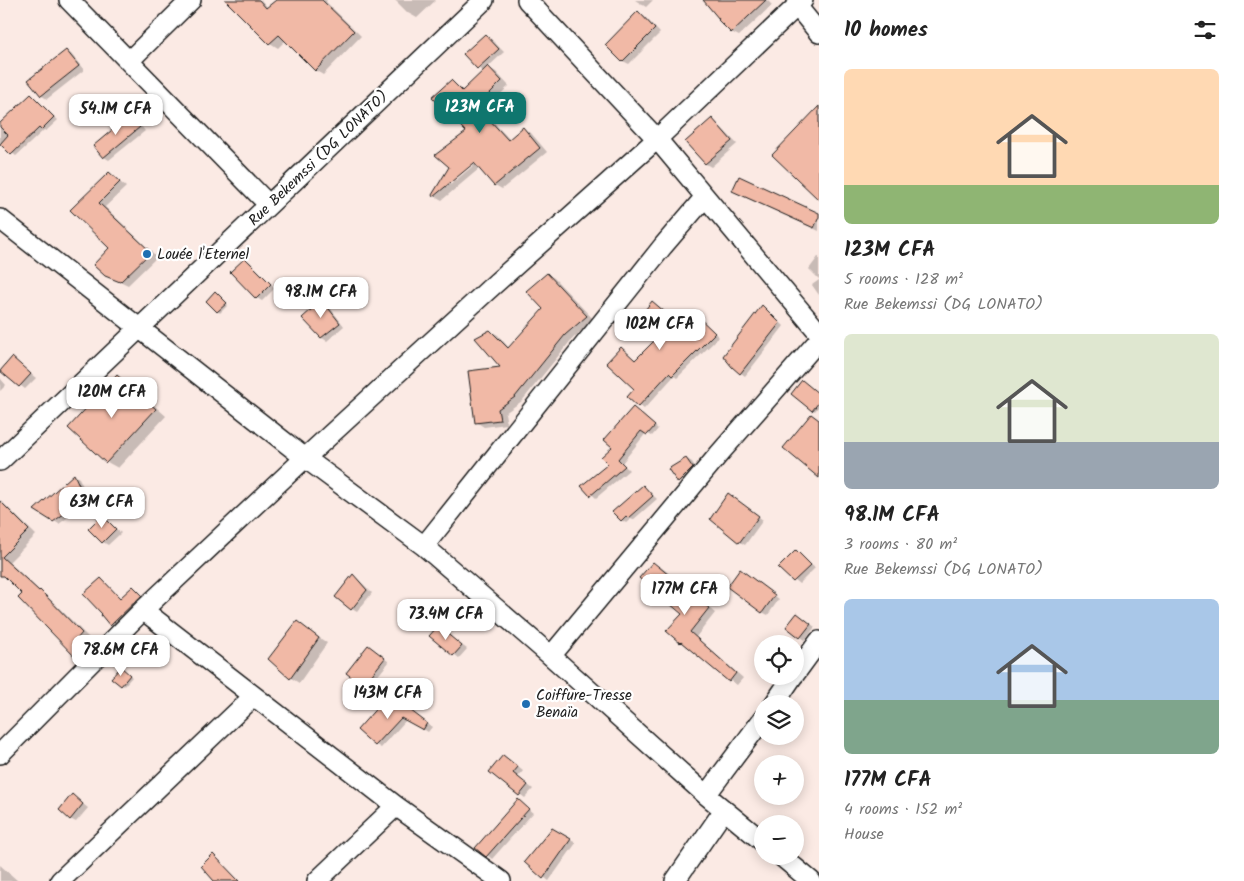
<!DOCTYPE html>
<meta charset="utf-8">
<style>
:root{--surface:#fff;--page:#f2f2f2;--text:#222;--muted:#767676;--accent:#0f766e}
body{margin:0;font-family:Kalam,sans-serif;background:var(--page);color:var(--text);height:100vh;display:flex;flex-direction:column;font-size:19px;white-space:nowrap}
*{box-sizing:border-box;margin:0}
p{font-size:16px;color:var(--muted)}
.icon{flex:none;width:28px;height:28px;fill:none;stroke:currentColor;stroke-width:2;stroke-linecap:round;stroke-linejoin:round}
.map{position:relative;flex:1;overflow:hidden}
.drawer{display:flex;flex-direction:column;background:var(--surface);width:425px}
.drawer>*{flex:none}
.controls{position:absolute;left:754px;top:635px;display:grid;gap:10px}
.controls a{display:grid;place-items:center;width:50px;height:50px;border-radius:50%;background:var(--surface);box-shadow:0 2px 12px #0003;font-size:25px}
.price{position:absolute;translate:-50% -42px;padding:0 11px;border-radius:10px;background:#fff;color:#222;font-size:16px;line-height:32px;filter:drop-shadow(0 1px 2px #0008)}
.price::after{content:'';position:absolute;left:50%;top:30px;width:15px;height:11px;margin-left:-8px;background:inherit;clip-path:polygon(0 0,100% 0,50% 100%)}
.price.on{background:var(--accent);color:#fff}
ul{padding:0;list-style:none}
li{display:grid;align-content:center;gap:10px;height:265px;padding:0 25px}
li span{display:grid;place-items:center;height:155px;border-radius:8px;color:#555}
li>.icon{margin-inline-start:auto}
span .icon{width:90px;height:90px;fill:#fffc;stroke-width:1}
li b{font-size:21px}
h2{display:flex;justify-content:space-between;align-items:center;height:60px;padding:0 25px;font-size:21px}
main{display:flex;flex:1;min-height:0}
.map>svg:first-child{display:block}
.shadow{fill:#0003;fill-rule:evenodd}
.building{fill:#f1b9a6;stroke:#1c1c1c}
.lines{fill:none;stroke-linecap:round;stroke-linejoin:round}
.minor-casing{stroke:#1c1c1c;stroke-width:22}
.minor{stroke:#fff;stroke-width:19}
.poi-dot{fill:#1f6fb2;stroke:#fff;stroke-width:2}
.labels{text-anchor:middle;stroke-width:4.5;stroke-linejoin:round;paint-order:stroke}
.street-label{font-size:15px;fill:#1c1c1c;stroke:#fff}
.poi-label{font-size:15px;fill:#1c1c1c;stroke:#fff;text-anchor:start}
</style>
<main>
<div class="map">
<svg width="819" height="881" viewBox="0 0 819 881">
<rect width="100%" height="100%" fill="#fbeae4"/>
<filter id="ink" filterUnits="userSpaceOnUse"><feTurbulence type="fractalNoise" baseFrequency=".02" numOctaves="2"/><feDisplacementMap in="SourceGraphic" scale="10" xChannelSelector="R" yChannelSelector="G"/><feConvolveMatrix kernelMatrix="1 2 1 2 8 2 1 2 1" color-interpolation-filters="sRGB"/></filter>
<g filter="url(#ink)">
<path class="shadow" d="M234 0H261L268 8 278 0H327L326 2 361 36 323 75 315 70 286 40 278 48 270 43 231 4Z
M395 0H436L417 18 408 13Z
M635 0H653L646 7Z
M704 0H767L772 5 739 36 731 32Z
M639 13 644 16 660 33 629 64 623 61Z
M485 35 490 38 504 52 488 67 496 72 509 86 483 111 510 140 523 129 531 133 547 152 502 189 495 185 480 168 442 200 433 195 451 166 467 132 451 81 464 91 484 72 478 68 464 54ZM478 158 480 160 450 185V182Z
M66 51 71 54 84 70 47 99 42 96 30 80Z
M31 96 58 120 46 131 44 130 16 156 0 143V124Z
M130 117 136 120 145 131 109 160 104 157Z
M712 120 717 123 737 144 711 167 706 164 687 142Z
M109 173 126 187 105 207 157 257 128 285 107 275 111 248 72 210Z
M734 191 819 214V231L742 196Z
M818 257H819V279L809 269Z
M245 259 250 262 275 288 262 301 257 298Z
M547 274 554 278 594 320 572 339 522 401 505 413 507 424 484 427 476 422 503 368 490 331 498 335 509 348 545 309Z
M819 280V295L812 285Z
M217 294 228 305 220 313 207 301Z
M322 301 327 304 344 326 327 341 322 338 303 318Z
M653 302 680 325 692 312 719 337 677 378 674 376 644 409 629 397 636 389 626 352 636 360 655 341Z
M763 306 784 326 745 376 741 373Z
M12 359 36 378 25 389 2 371Z
M118 376 129 383 166 416 118 468 107 462Z
M0 378 6 385 0 391Z
M819 395V406L815 411 813 410Z
M638 411 658 429 652 436 646 433 622 463 629 470 596 498 583 486 609 464 613 447Z
M687 459 692 462 698 471 684 485 679 482 670 470Z
M74 475 79 478 90 501 59 524 36 510Z
M643 486 657 499 633 520 631 519 626 523 621 520Z
M733 498 763 520 745 545 740 542Z
M0 500 36 535 9 562 41 592 47 596 89 638 82 645 92 656 85 662 78 658 24 594 3 574 0 576Z
M102 517 121 533 108 545 103 542Z
M796 552 815 568 799 584 780 568Z
M653 563 661 567 715 613 696 637 743 678 737 685 680 642 684 614Z
M746 574 779 599 768 615 762 612Z
M353 576 358 579 372 593 357 612 352 609Z
M101 580 121 599 133 587 145 598 115 628 110 625Z
M803 618 815 627 805 640 800 636Z
M297 622 327 643 299 683 291 678 270 659Z
M443 631 467 649 459 658 431 636Z
M373 649 389 662 368 688 363 685Z
M123 670 132 677 124 686 122 685Z
M394 698 432 727 428 732 407 719 381 748 376 745Z
M504 756 523 771 518 777 533 789 525 798 491 772Z
M73 796 88 808 76 822 70 819Z
M518 801 533 813 492 859 487 855Z
M553 830 576 843 549 881 525 862Z
M0 865 18 881H0Z"/>
<path class="building" d="M225 0H259L266 8 276 0H322L354 31 315 71 279 35 269 44Z
M703 0H766L731 33 718 20 719 19Z
M638 11 655 29 622 62 605 45Z
M485 34 499 49 477 69 463 54Z
M66 50 79 66 41 96 28 80Z
M488 66 502 81 477 106 508 140 523 127 540 148 494 186 474 163 433 197 432 195 449 167 435 155 466 132 432 97 451 80 462 91Z
M31 94 54 117 41 130 39 128 11 155 0 144 8 135 0 127V123Z
M819 106V200L772 155Z
M130 115 140 127 103 158 93 146Z
M712 118 732 141 705 164 685 142Z
M109 172 120 182 99 203 151 252 120 282 105 276 93 265 109 248 70 210Z
M739 176 819 213V217L814 228 732 191Z
M245 258 271 284 256 299 230 272Z
M547 273 587 316 565 335 515 397 498 409 500 420 475 423 468 371 500 367 475 338 490 330 508 348 543 309 526 291Z
M215 291 227 303 217 312 206 301Z
M322 300 340 323 321 338 302 318Z
M652 301 679 324 692 311 715 333 672 376 669 373 638 407 627 397 634 389 606 363 621 347 635 360 654 341 635 323Z
M762 305 780 323 740 374 732 367 723 356Z
M12 357 31 374 19 387 0 371Z
M117 375 156 409 106 463 68 428Z
M802 380 819 394V402L812 411 791 394Z
M633 407 655 426 647 435 641 431 618 459 625 466 590 496 581 486 608 464 601 457 612 447 604 440Z
M811 414 819 420V478L783 448Z
M686 458 693 468 678 483 668 469Z
M74 474 85 498 53 522 34 510Z
M643 485 653 496 628 518 626 516 621 521 612 512Z
M728 493 759 516 739 543 710 519Z
M0 501 29 530 2 557 39 591 40 590 82 633 76 640 86 651 77 659 18 598 22 594 4 576H0Z
M102 515 116 529 102 543 88 529Z
M796 550 811 565 793 582 778 568Z
M653 562 709 608 690 632 736 673 729 682 681 642 680 643 666 631 682 614 639 578Z
M740 569 775 595 762 613 727 587Z
M353 574 367 590 351 610 335 597Z
M101 578 120 598 133 586 142 595 110 626 101 615 102 614 83 594Z
M797 613 811 624 800 638 786 627Z
M297 621 319 638 290 679 268 659Z
M438 626 462 646 453 656 429 636Z
M368 645 385 658 363 686 346 673Z
M121 667 130 675 121 686 111 678Z
M389 694 427 723 423 730 401 718 375 746 357 730Z
M503 755 518 767 513 773 528 785 519 796 489 772Z
M72 794 83 804 70 820 59 810Z
M518 799 529 809 486 857 475 848Z
M552 828 571 839 543 879 524 862Z
M213 854 239 881H214L207 873 201 866Z"/>
<g class="lines">
<defs>
<path id="minor" d="M69 0 269 205
M527 0 657 139 819 333
M797 6 819 33
M129 61 191 0
M0 219 305 458 424 546 551 656 706 795 762 841
M0 461 484 0
M424 546 663 246 705 197
M143 610 254 696
M551 656 719 454 819 340
M795 674 819 641
M774 704 793 676
M0 754 143 610 305 458 488 290 657 139 803 0
M706 795 762 720
M781 856 811 881
M60 881 254 696 396 806 501 881
M317 881 396 806
M675 881 724 810"/>
</defs>
<use href="#minor" class="minor-casing"/>
<use href="#minor" class="minor"/>
</g>
</g>
<g class="poi-dot">
<circle cx="147" cy="254" r="5"/>
<circle cx="526" cy="704" r="5"/>
</g>
<g class="labels">
<g class="street-label">
<text transform="translate(318 158) rotate(-44)" y="5">Rue Bekemssi (DG LONATO)</text>
</g>
<g class="poi-label">
<text x="157" y="259">Louée l'Eternel</text>
<text x="536" y="700">Coiffure-Tresse<tspan x="536" dy="17">Benaïa</tspan></text>
</g>
</g>
</svg>
<div class="controls">
<a><svg class="icon" aria-label="locate" viewBox="0 0 24 24"><circle cx="12" cy="12" r="6"/><path d="M12 2v4M12 18v4M2 12h4M18 12h4"/></svg></a>
<a><svg class="icon" aria-label="layers" viewBox="0 0 24 24"><path d="M12 4l9 5-9 5-9-5zM3 14l9 5 9-5"/></svg></a>
<a>+</a>
<a>−</a>
</div>
<b class="price on" style="left:480px;top:134px">123M CFA</b>
<b class="price" style="left:116px;top:136px">54.1M CFA</b>
<b class="price" style="left:321px;top:319px">98.1M CFA</b>
<b class="price" style="left:660px;top:351px">102M CFA</b>
<b class="price" style="left:112px;top:419px">120M CFA</b>
<b class="price" style="left:102px;top:529px">63M CFA</b>
<b class="price" style="left:685px;top:616px">177M CFA</b>
<b class="price" style="left:446px;top:641px">73.4M CFA</b>
<b class="price" style="left:121px;top:677px">78.6M CFA</b>
<b class="price" style="left:388px;top:720px">143M CFA</b>
</div>
<section class="drawer">
<h2>10 homes<svg class="icon" aria-label="filters" viewBox="0 0 24 24"><path d="M4 7h16M4 17h16"/><circle cx="9" cy="7" r="2"/><circle cx="15" cy="17" r="2"/></svg></h2>
<ul>
<li><span style="background:linear-gradient(#ffd9b3 75%,#8fb573 0)"><svg class="icon" aria-label="home" viewBox="0 0 24 24"><path d="M3 11l9-7 9 7M6 9v11h12V9"/></svg></span><div><b>123M CFA</b><p>5 rooms · 128 m²</p><p>Rue Bekemssi (DG LONATO)</p></div></li>
<li><span style="background:linear-gradient(#dfe7d0 70%,#9aa5b1 0)"><svg class="icon" aria-label="home" viewBox="0 0 24 24"><path d="M3 11l9-7 9 7M6 9v11h12V9"/></svg></span><div><b>98.1M CFA</b><p>3 rooms · 80 m²</p><p>Rue Bekemssi (DG LONATO)</p></div></li>
<li><span style="background:linear-gradient(#a9c7e8 65%,#7fa58c 0)"><svg class="icon" aria-label="home" viewBox="0 0 24 24"><path d="M3 11l9-7 9 7M6 9v11h12V9"/></svg></span><div><b>177M CFA</b><p>4 rooms · 152 m²</p><p>House</p></div></li>
</ul>
</section>
</main>
